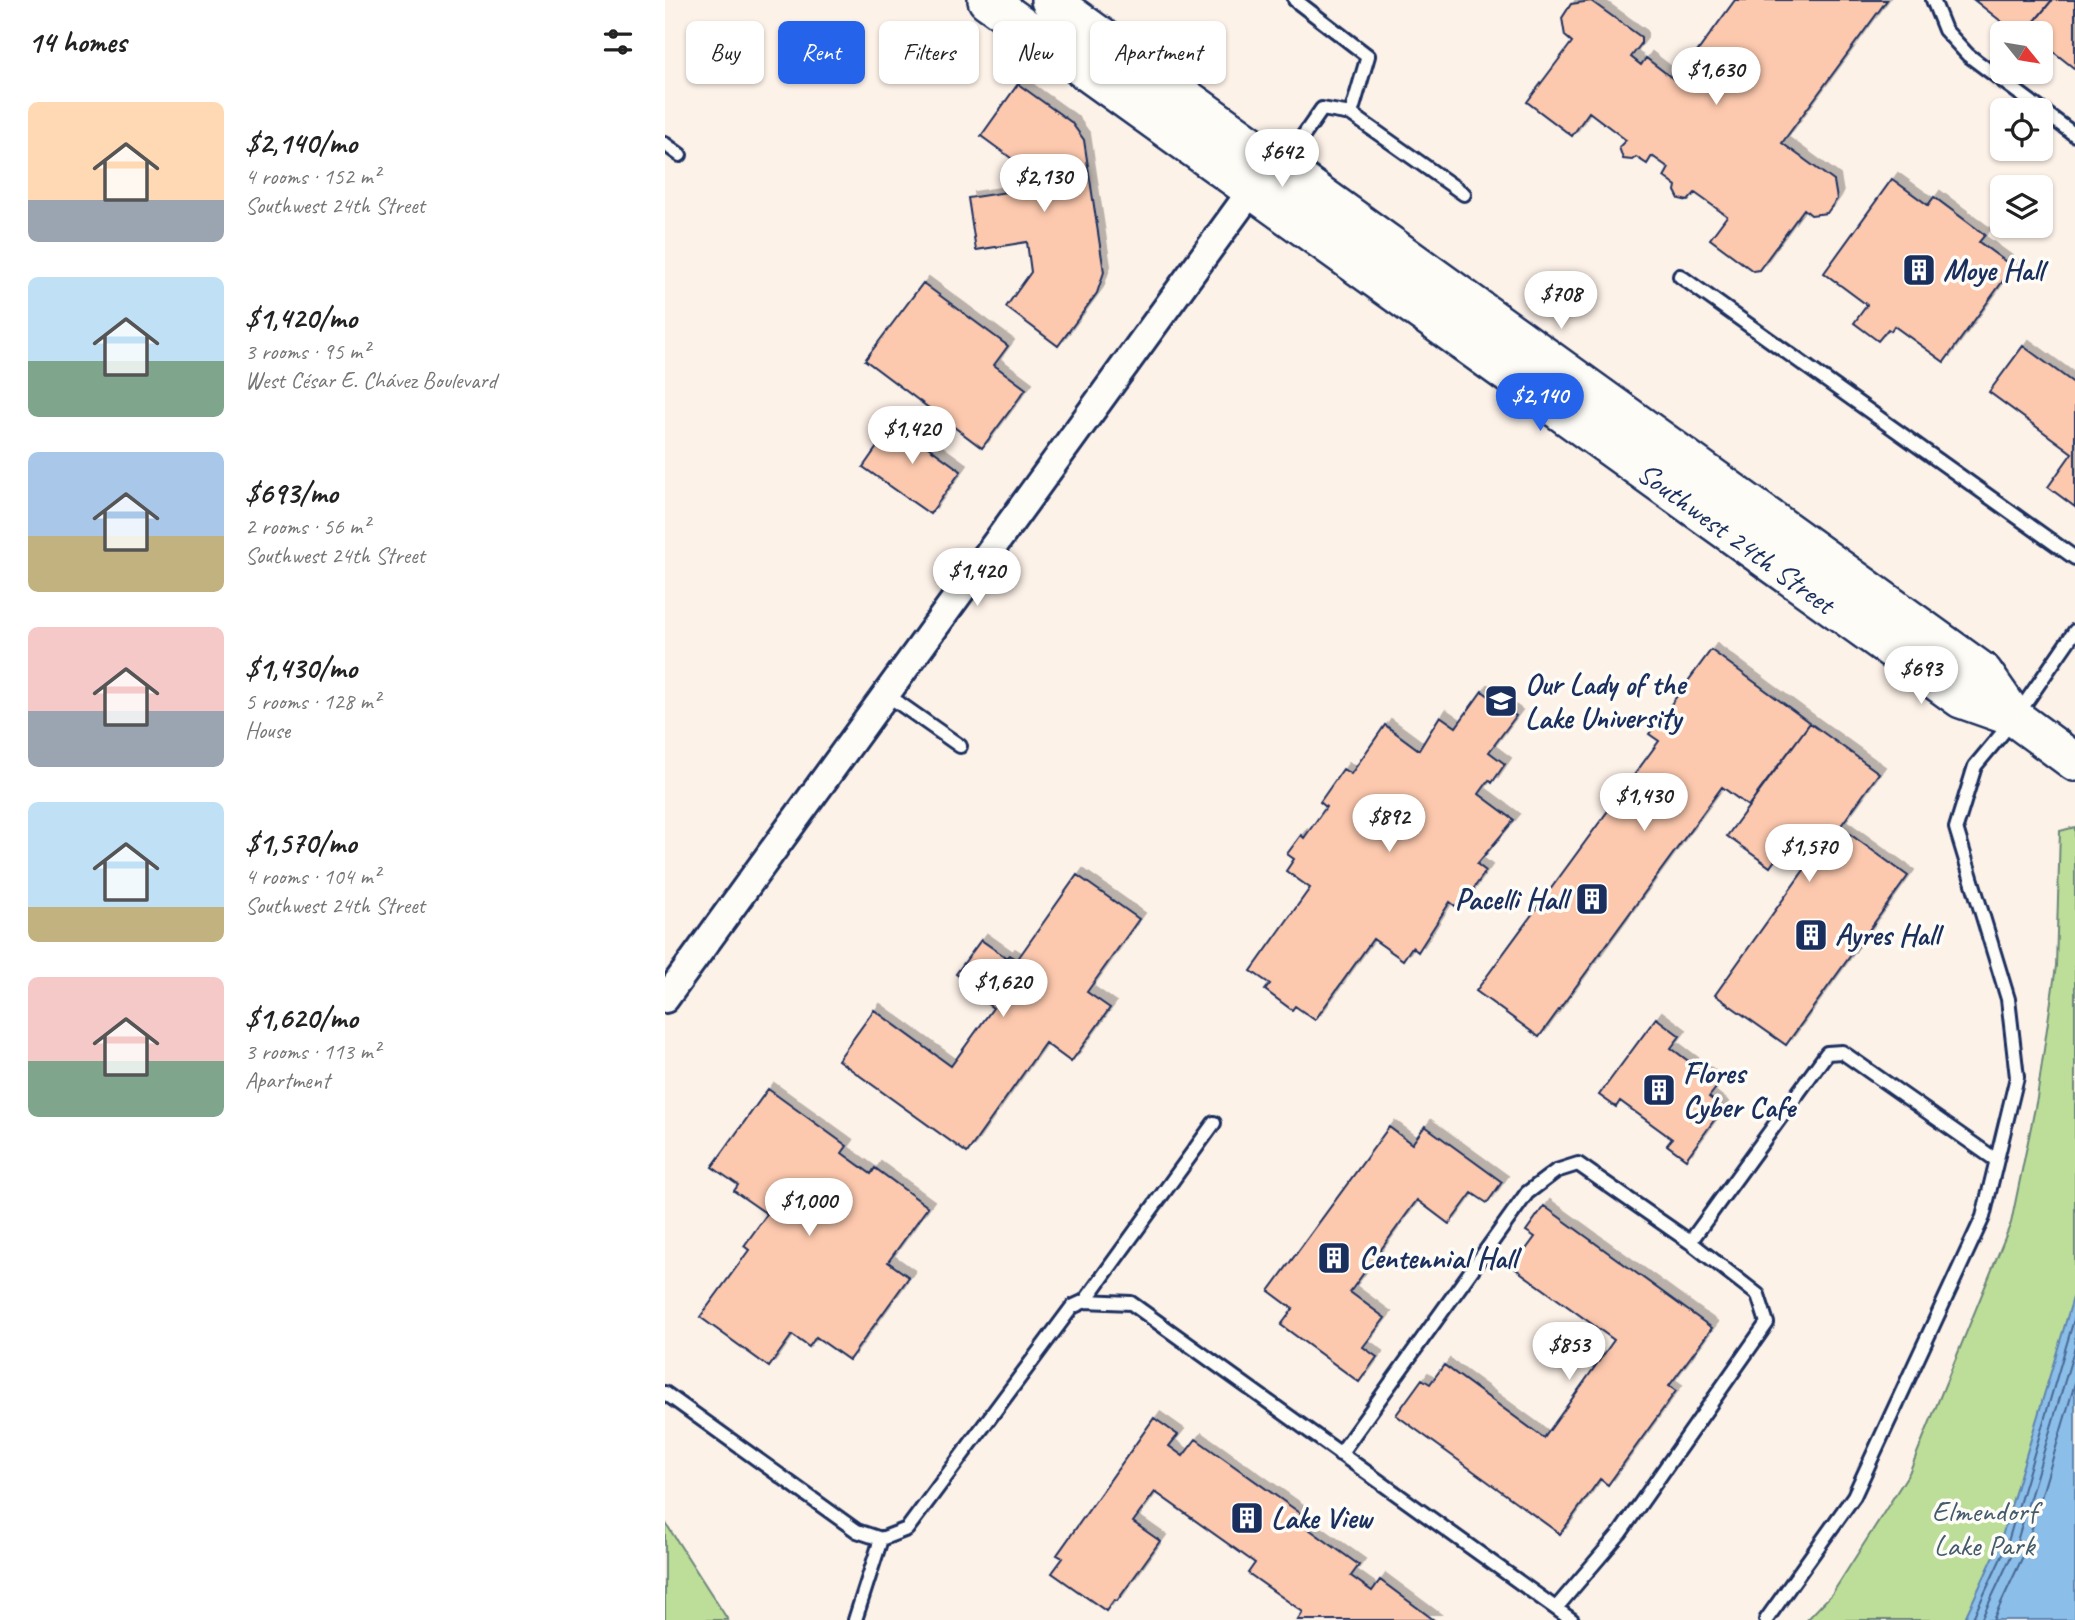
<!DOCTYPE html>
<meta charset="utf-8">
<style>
:root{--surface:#fff;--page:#f6f6f6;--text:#222;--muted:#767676;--accent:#2563eb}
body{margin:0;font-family:Caveat,sans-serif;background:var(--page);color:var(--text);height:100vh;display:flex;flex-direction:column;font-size:26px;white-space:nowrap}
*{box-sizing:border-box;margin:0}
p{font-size:23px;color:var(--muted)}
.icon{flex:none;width:38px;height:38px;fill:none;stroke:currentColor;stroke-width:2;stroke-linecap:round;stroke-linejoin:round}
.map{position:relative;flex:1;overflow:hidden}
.sheet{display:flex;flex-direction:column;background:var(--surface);width:665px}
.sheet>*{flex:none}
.banner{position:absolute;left:21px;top:21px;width:665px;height:63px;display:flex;gap:14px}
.needle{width:46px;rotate:120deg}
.buttons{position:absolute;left:1325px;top:21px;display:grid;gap:14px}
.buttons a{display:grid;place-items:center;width:63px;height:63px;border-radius:10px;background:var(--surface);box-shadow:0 2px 5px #0004;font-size:35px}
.price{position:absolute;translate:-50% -60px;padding:0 16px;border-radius:24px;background:#fff;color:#222;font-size:23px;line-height:46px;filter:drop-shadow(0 2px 4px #0008)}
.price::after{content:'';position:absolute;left:50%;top:42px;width:21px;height:16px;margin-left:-10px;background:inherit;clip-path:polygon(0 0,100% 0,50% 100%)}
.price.active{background:var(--accent);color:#fff}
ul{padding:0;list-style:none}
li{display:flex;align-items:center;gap:21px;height:175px;padding:0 28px}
li span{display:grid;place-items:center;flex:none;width:196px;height:140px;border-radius:10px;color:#555}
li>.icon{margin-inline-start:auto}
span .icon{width:84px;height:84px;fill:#fffc;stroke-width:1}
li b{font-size:30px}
h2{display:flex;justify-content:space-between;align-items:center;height:84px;padding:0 28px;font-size:30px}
.chip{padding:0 24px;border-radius:10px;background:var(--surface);box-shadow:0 2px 5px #0004;font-size:24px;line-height:63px}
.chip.active{background:var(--accent);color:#fff}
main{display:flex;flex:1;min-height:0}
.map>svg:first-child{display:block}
.park{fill:#bdde98;stroke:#6c867b;stroke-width:2}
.water{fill:#8bbee8;stroke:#5e85b1;stroke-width:2}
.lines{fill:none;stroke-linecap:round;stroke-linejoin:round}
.shore{stroke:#486895;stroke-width:2}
.building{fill:#fdc9ae;stroke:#1b2f5e;stroke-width:2;filter:url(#shadow)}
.lane-casing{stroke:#1b2f5e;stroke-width:18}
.street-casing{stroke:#1b2f5e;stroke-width:32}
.secondary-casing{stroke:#1b2f5e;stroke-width:42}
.lane{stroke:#fdfcf7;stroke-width:12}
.street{stroke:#fdfcf7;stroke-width:26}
.secondary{stroke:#fdfcf7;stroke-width:37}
.labels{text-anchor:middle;stroke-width:7;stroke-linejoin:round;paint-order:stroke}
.poi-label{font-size:30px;font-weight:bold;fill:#1b2f5e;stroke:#fdfcf7;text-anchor:start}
.street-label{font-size:30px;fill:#1b2f5e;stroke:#fdfcf7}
.park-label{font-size:30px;fill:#445b6c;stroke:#fdfcf7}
</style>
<main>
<section class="sheet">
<h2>14 homes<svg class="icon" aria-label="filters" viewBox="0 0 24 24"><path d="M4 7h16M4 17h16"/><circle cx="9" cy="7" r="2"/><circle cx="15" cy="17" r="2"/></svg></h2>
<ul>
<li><span style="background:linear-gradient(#ffd9b3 70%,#9aa5b1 0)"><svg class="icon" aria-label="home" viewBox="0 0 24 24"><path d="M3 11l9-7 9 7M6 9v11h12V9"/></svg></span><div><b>$2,140/mo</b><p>4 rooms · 152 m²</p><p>Southwest 24th Street</p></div></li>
<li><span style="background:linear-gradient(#bfe0f5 60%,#7fa58c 0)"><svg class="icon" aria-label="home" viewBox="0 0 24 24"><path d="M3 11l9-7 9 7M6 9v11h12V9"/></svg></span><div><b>$1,420/mo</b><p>3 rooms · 95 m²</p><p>West César E. Chávez Boulevard</p></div></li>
<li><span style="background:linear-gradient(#a9c7e8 60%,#c2b280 0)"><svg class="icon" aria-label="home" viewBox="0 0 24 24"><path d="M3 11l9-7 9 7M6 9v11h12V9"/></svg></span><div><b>$693/mo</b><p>2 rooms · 56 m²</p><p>Southwest 24th Street</p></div></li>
<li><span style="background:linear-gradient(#f6c9c9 60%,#9aa5b1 0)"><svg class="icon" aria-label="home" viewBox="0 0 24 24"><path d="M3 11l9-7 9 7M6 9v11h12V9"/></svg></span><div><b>$1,430/mo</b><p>5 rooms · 128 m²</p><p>House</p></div></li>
<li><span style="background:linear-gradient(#bfe0f5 75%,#c2b280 0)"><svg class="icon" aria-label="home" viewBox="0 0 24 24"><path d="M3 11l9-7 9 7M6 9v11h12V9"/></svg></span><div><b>$1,570/mo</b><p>4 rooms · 104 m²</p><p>Southwest 24th Street</p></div></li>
<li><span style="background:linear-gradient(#f6c9c9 60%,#7fa58c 0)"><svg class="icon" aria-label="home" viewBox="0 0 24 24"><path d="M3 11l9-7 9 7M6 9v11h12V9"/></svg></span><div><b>$1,620/mo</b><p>3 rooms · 113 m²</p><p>Apartment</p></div></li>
</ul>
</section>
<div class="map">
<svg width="1410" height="1620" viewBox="0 0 1410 1620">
<defs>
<filter id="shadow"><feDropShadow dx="6" dy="-6" stdDeviation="0" flood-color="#0004"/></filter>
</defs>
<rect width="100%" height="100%" fill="#fdf2e8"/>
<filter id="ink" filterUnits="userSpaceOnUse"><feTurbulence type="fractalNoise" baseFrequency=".0143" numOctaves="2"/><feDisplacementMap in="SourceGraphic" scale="14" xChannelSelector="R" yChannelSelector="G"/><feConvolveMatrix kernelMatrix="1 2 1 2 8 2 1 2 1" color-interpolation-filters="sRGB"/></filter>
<g filter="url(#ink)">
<path class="park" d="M1410 827V1620H1142L1167 1594 1244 1473 1346 1223 1372 1098 1391 966 1395 831Z
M0 1522 63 1620H0Z"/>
<path class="water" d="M1410 1291V1620H1299L1335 1543Z"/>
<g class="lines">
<path class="shore" d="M1307 1620 1342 1545 1410 1316
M1316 1620 1350 1548 1410 1347
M1328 1620 1360 1552 1410 1383"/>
</g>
<path class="building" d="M1070 0H1222L1117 143 1169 181 1172 199 1162 213 1146 215 1139 209 1094 270 1088 271 1045 239 1062 216 1030 193 1023 201 1014 199 1010 191 1011 186 999 177 1004 168 987 156 982 164 971 157 967 160 958 159 954 147 961 140 924 112 907 136 862 102 907 42 900 36 897 18 906 4 926 1 976 37V44L966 57 976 65 981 58 1011 81Z
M1309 0H1387L1360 33H1351Z
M1387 0H1410V69L1376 42V33L1362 31Z
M353 84 406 122 419 140 439 272 432 293 393 346 341 307 366 272 362 242 311 250 303 198 355 190 350 161 316 136Z
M1227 179 1263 205 1269 197 1320 235 1314 242 1348 267 1279 362 1229 326 1226 331 1223 329 1213 341 1189 323 1202 305 1159 273Z
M258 283 343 346 329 365 361 389 317 448 200 360Z
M1358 346 1410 384V507L1383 487 1407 453 1324 392Z
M233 417 267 442 263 447 296 471 265 514 198 467Z
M1046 650 1145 723 1083 806 1057 787 874 1037 811 991 994 741 984 734Z
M817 691 851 716 824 752 840 764 827 783 824 780 814 794 849 820 812 864 821 871 794 909 785 902 753 952 747 947 738 960 708 939 650 1020 630 1006 627 1010 600 990 605 984 586 971 645 888 621 871 629 859 622 854 636 835 639 838 661 807 655 802 678 769 686 774 720 725 754 750 775 716 791 727Z
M1145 723 1214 773 1175 827 1243 876 1121 1045 1050 995 1146 860 1122 843 1105 867 1062 836Z
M412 875 474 919 422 992 445 1008 406 1062 380 1043 302 1153 173 1060 209 1010 286 1066 328 1008 313 997 316 992 291 974 316 940 342 958 344 955 352 960Z
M991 1018 1015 1036 1006 1048 1054 1084 1044 1097 1058 1108 1021 1159 1002 1145 1007 1139 955 1101 951 1107 934 1095Z
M103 1089 182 1146 177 1153 206 1174 210 1168 263 1207 223 1262 244 1277 184 1360 151 1337 144 1347 127 1335 104 1367 35 1317 84 1250 79 1246 102 1214 69 1191 73 1185 47 1167Z
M760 1126 837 1182 822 1203 807 1193 784 1224 752 1200 685 1292 720 1318 698 1347 712 1357 694 1382 616 1325 628 1309 604 1291 724 1127 747 1144Z
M879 1206 1047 1328 1004 1386 1011 1391 943 1485 935 1479 895 1534 731 1415 757 1379 765 1384 779 1365 879 1438 949 1340 848 1267 870 1237 861 1231Z
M489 1418 513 1435 504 1446 518 1456 531 1439 638 1515 634 1522 694 1565 686 1576 707 1591 715 1580 769 1620H633L638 1612 583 1573 590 1563 490 1492 468 1522 495 1541 452 1601 449 1600 441 1611 387 1573 398 1558 392 1555Z"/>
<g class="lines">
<defs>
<path id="lane" d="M630 0 703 56 686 114
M1268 0 1280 30 1303 55 1410 135
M0 144 15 155
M618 165 657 109 686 114 799 194
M1015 276 1410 558
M221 694 295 746
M420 1301 549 1123
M0 1393 192 1531 216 1539 242 1529 407 1307 420 1301 466 1303 907 1620
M675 1454 862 1193 891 1171 913 1164 1025 1242
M891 1608 955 1533 1102 1323 1093 1295 1025 1242 1162 1053 1177 1052 1331 1160
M190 1620 216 1539
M1101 1620 1189 1496 1318 1217 1352 1077 1343 999 1291 828 1310 766 1350 718 1410 631"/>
<path id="street" d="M0 999 597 176"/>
<path id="secondary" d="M322 0 1296 699 1350 718 1410 762
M385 0 1318 672 1350 718"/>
</defs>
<use href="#lane" class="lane-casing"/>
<use href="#street" class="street-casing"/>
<use href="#secondary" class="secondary-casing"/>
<use href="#lane" class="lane"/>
<use href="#street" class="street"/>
<use href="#secondary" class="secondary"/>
</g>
</g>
<defs>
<symbol id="building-square" viewBox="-11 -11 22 22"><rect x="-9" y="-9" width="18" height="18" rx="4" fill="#1b2f5e" stroke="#fdfcf7"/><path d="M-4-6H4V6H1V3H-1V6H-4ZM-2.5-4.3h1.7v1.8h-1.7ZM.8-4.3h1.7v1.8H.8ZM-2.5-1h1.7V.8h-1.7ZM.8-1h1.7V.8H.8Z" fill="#fff"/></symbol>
<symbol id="university-square" viewBox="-11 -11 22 22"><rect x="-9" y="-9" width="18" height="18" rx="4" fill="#1b2f5e" stroke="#fdfcf7"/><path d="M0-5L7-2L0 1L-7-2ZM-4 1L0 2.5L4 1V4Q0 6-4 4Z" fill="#fff"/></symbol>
</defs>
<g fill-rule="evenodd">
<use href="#building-square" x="1235" y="251" width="38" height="38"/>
<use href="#university-square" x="817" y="682" width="38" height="38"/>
<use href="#building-square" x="908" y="880" width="38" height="38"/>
<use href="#building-square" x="1127" y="916" width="38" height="38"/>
<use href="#building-square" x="975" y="1071" width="38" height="38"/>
<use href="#building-square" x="650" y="1239" width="38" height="38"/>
<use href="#building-square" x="563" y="1499" width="38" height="38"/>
</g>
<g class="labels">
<g class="poi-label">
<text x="1278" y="280">Moye Hall</text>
<text x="860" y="694">Our Lady of the<tspan x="860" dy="34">Lake University</tspan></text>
<text x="902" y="909" text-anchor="end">Pacelli Hall</text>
<text x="1170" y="945">Ayres Hall</text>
<text x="1018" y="1083">Flores<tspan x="1018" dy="34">Cyber Cafe</tspan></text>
<text x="694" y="1268">Centennial Hall</text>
<text x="606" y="1528">Lake View</text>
</g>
<g class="street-label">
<text transform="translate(1071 538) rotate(36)" y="10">Southwest 24th Street</text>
</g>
<g class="park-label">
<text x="1319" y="1521">Elmendorf<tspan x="1319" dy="34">Lake Park</tspan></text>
</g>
</g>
</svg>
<div class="buttons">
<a><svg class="needle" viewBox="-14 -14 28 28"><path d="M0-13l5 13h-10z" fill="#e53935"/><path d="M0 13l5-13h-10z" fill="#767676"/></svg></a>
<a><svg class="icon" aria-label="locate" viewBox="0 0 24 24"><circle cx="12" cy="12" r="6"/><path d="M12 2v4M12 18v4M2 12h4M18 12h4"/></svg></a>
<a><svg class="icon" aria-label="layers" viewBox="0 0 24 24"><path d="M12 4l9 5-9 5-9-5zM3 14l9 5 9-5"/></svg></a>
</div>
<b class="price" style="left:1051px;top:107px">$1,630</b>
<b class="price" style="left:617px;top:189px">$642</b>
<b class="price" style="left:379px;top:214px">$2,130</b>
<b class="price" style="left:896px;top:331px">$708</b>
<b class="price active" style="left:875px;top:433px">$2,140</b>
<b class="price" style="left:247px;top:466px">$1,420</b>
<b class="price" style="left:312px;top:608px">$1,420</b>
<b class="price" style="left:1256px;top:706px">$693</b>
<b class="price" style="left:979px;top:833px">$1,430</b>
<b class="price" style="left:724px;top:854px">$892</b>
<b class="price" style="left:1144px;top:884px">$1,570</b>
<b class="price" style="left:338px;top:1019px">$1,620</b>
<b class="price" style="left:144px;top:1238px">$1,000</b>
<b class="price" style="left:904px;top:1382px">$853</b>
<div class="banner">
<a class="chip">Buy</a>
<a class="chip active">Rent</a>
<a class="chip">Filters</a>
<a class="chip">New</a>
<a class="chip">Apartment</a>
</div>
</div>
</main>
